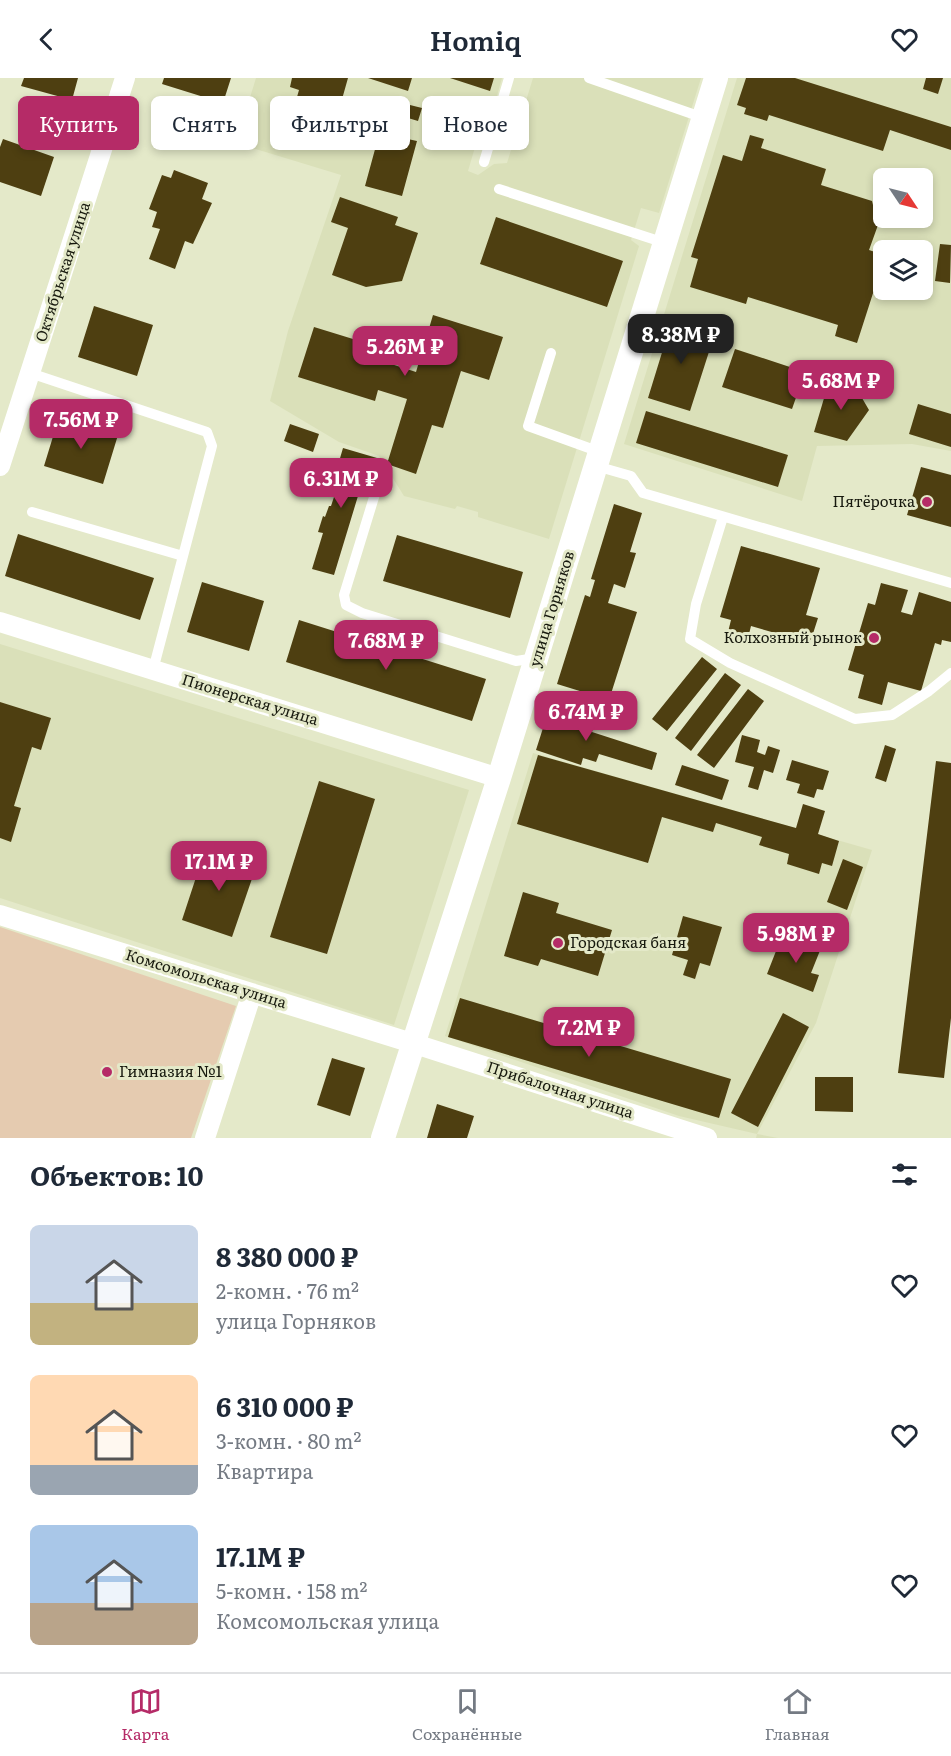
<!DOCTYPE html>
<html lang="ru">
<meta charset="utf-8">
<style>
:root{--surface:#fff;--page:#f2f2f3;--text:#1f2937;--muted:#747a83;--line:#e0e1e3;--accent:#b52b67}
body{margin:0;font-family:Literata,serif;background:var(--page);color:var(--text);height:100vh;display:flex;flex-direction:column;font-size:22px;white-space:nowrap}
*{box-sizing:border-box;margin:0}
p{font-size:20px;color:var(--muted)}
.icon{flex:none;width:33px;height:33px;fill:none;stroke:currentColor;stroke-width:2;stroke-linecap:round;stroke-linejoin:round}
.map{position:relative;height:1060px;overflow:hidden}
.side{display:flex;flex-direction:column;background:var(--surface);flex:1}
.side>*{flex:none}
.top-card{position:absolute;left:18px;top:18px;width:600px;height:54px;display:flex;gap:12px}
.needle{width:39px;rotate:125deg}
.fabs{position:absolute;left:873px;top:90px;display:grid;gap:12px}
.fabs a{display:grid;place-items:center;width:60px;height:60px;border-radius:9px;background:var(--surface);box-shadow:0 3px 9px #0003;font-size:30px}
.price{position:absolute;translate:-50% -51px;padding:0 14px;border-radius:12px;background:var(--accent);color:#fff;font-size:20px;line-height:39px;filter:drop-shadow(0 2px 3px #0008)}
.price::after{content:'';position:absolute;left:50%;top:36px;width:18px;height:14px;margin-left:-9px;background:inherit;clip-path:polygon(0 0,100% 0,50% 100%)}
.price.current{background:#222;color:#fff}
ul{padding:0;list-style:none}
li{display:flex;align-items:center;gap:18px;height:150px;padding:0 30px}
li span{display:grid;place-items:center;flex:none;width:168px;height:120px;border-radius:9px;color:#555}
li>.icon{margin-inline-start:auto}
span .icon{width:72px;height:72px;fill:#fffc;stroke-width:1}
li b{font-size:26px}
h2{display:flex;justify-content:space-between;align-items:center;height:72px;padding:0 30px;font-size:26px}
.chip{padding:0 21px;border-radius:9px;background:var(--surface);box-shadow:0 3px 9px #0003;font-size:21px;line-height:54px}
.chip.current{background:var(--accent);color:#fff}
header{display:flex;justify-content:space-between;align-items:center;height:78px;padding:0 30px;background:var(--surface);font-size:27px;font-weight:600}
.tabs{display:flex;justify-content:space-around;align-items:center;height:84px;border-top:2px solid var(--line);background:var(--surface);font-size:16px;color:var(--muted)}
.tabs a{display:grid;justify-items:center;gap:3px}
.tabs .current{color:var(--accent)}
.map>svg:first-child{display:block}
.built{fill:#dae0b9;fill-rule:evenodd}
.green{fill:#e5cbb0}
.building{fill:#4e3f11}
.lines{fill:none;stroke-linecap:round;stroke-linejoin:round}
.service{stroke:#fff;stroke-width:10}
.minor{stroke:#fff;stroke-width:20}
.tertiary{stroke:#fff;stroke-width:24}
.poi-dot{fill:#b52b67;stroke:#e4e9c9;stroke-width:2}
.labels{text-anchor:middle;stroke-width:6;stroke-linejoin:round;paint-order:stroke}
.street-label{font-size:15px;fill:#17190e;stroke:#e4e9c9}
.poi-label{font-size:15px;fill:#17190e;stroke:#e4e9c9;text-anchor:end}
</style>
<header><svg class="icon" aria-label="back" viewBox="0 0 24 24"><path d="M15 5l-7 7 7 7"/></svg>Homiq<svg class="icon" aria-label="heart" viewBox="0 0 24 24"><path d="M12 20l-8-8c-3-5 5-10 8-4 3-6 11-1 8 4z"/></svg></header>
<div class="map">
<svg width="951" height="1060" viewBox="0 0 951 1060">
<rect width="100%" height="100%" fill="#e4e9c9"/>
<path class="built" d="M256 0H502L495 25H488L468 93 478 97 494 86 507 85 533 0H701L659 135 641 130 631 162 639 168 549 461 478 439V434L457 428 455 431 404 418 379 378 339 364 270 323 288 253 341 97 236 65Z
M737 0H951V373L912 366 817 368 802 423 624 366ZM884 100H922V140H884ZM884 172H922V212H884Z
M0 566 469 712 394 947 0 820Z
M533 675 872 772 816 945 757 1056 778 1060H756L757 1056 679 1038 445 958Z"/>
<path class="green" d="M0 849 236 928 191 1060H0Z"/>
<path class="building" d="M24 0H78L72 22 21 8Z
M164 0H231L223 25 162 6Z
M292 0H348L337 39 295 26 299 12 290 9Z
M368 0H412L408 13Z
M450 0H494L490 13Z
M746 0H795L951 49V72L890 52 883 73 769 37 767 43 744 36 746 30 737 27Z
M926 0H943L938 16 923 11Z
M394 23 422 30 418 43 408 40 403 60 417 63 402 118 365 108 377 64 383 65Z
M750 57 764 61 761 70 826 91 821 107 872 123 878 147 869 172 884 177V181L857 265 835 258 838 247 748 219 746 226 690 209 698 181 691 179 723 77 742 83Z
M3 61 54 79 41 118 0 104V69Z
M174 92 208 105 202 121 212 125 193 166 185 163 175 191 149 181 160 151 152 149 157 134 149 131 162 97 171 100Z
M340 119 398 139 395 147 418 155 402 203 366 209 332 197 348 150 331 144Z
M496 139 623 183 607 229 480 186Z
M940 166 951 167 950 205 935 203Z
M94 228 153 247 137 298 78 279Z
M433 237 503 259 489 302 461 293 443 350 432 347 416 396 387 386 407 321 378 312 375 323 298 299 314 249 392 273 388 285 416 294Z
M672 242 715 255 690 333 648 320Z
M735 271 805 294 792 331 722 309Z
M830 300 855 308 869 332 847 363 814 354Z
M918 326 951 336V369L909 356Z
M646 333 788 377 778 409 636 365Z
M59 339 118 357 103 406 44 388Z
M290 346 319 356 313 374 284 363Z
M343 370 377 380 375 387 368 385 334 497 312 491 323 455 318 454 323 438 325 439 329 428H331L336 413 331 411Z
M921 389 951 397V449L907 437Z
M614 426 642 435 630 474 636 475 625 510 614 506 608 525 637 534 609 622 557 606 585 517 590 519 595 502 591 501Z
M18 456 154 500 140 542 5 498Z
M397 457 523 494 510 540 383 503Z
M741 468 820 490 806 537 818 540 810 565 751 548 748 560 728 554 731 542 720 539Z
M202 504 264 523 249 573 187 554Z
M881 505 908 512 901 534 912 537 919 514 951 524V564L942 562 941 567 935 565 921 613 888 604 882 627 858 620 864 597 848 592 868 525 875 527Z
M299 542 486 601 472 643 286 584Z
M702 579 717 591 667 653 652 641Z
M725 595 741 607 691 673 675 660Z
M748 611 764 623 714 690 697 677Z
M0 624 51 640 41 672 32 669 14 728 21 730 11 764 0 760Z
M550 628 595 642 592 654 657 675 652 692 599 676 596 684 583 680 581 687 536 672Z
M742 657 760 662 757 674 765 677 768 668 780 672 773 695 764 692 758 712 748 709 754 689 735 684Z
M885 667 896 671 886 704 875 700Z
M538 677 796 750 803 726 825 733 818 756 839 763 832 788 822 785 819 796 787 786 789 776 759 767 762 759 716 745 713 754 662 739 648 785 517 746Z
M792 682 829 693 823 712 817 711 814 720 797 715 800 706 786 702Z
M936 683 951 685V940L944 1000 898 995Z
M682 687 729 702 722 722 675 707Z
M319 703 375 721 327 876 270 859Z
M206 769 257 786 232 859 182 842Z
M843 781 863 789 847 832 827 824Z
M523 814 559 825 556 835 612 852 598 898 541 881 538 888 504 878Z
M683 838 722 849 710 888 700 885 695 901 683 897 688 882 672 877Z
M791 859 821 870 811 895 819 897 813 914 767 896 778 868 787 871Z
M460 920 731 1001 719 1040 448 959Z
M783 935 809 949 758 1049 731 1035Z
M332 980 365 990 350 1038 317 1027Z
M815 999H853V1034L815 1033Z
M437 1026 474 1038 467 1060H427Z"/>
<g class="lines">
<path class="service" d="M589 0 704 40
M484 84 509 0
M499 111 665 165
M551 275 528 348 600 374
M30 295 207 354 212 368 153 592
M596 388 631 398 643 415 951 505
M379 403 344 517 346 527 362 535 516 583 536 580
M32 434 183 478
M723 439 696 526 690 561 730 585 855 641 892 637 929 613 951 595"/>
<path class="minor" d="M0 388 125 0
M0 544 499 700
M0 837 412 965 707 1060
M205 1060 252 915"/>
<path class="tertiary" d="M383 1060 499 700 716 0"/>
</g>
<g class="poi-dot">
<circle cx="927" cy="424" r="6"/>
<circle cx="874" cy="560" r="6"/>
<circle cx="558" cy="865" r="6"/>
<circle cx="107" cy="994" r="6"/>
</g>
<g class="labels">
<g class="street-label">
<text transform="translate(63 194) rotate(-72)" y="5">Октябрьская улица</text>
<text transform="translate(552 531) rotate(-73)" y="5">улица Горняков</text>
<text transform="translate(250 622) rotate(17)" y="5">Пионерская улица</text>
<text transform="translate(206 901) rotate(17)" y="5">Комсомольская улица</text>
<text transform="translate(560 1012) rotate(18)" y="5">Прибалочная улица</text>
</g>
<g class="poi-label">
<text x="915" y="429">Пятёрочка</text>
<text x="862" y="565">Колхозный рынок</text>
<text x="570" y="870" text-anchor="start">Городская баня</text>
<text x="119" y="999" text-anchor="start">Гимназия №1</text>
</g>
</g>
</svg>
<div class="fabs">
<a><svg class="needle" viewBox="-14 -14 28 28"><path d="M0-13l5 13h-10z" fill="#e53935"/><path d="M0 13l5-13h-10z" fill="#747a83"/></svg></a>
<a><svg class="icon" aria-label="layers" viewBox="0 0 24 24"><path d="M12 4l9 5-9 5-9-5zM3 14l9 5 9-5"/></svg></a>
</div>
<b class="price current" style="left:681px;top:287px">8.38M ₽</b>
<b class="price" style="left:405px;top:299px">5.26M ₽</b>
<b class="price" style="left:841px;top:333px">5.68M ₽</b>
<b class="price" style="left:81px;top:372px">7.56M ₽</b>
<b class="price" style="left:341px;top:431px">6.31M ₽</b>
<b class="price" style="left:386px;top:593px">7.68M ₽</b>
<b class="price" style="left:586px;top:664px">6.74M ₽</b>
<b class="price" style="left:219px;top:814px">17.1M ₽</b>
<b class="price" style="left:796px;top:886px">5.98M ₽</b>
<b class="price" style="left:589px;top:980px">7.2M ₽</b>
<div class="top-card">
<a class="chip current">Купить</a>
<a class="chip">Снять</a>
<a class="chip">Фильтры</a>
<a class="chip">Новое</a>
</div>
</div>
<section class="side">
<h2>Объектов: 10<svg class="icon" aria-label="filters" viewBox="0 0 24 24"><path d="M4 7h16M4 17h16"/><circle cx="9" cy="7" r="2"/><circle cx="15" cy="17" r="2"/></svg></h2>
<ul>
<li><span style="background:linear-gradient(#c9d6e8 65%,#c2b280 0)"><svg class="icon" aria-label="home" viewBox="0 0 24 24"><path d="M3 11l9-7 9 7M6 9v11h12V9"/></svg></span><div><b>8 380 000 ₽</b><p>2-комн. · 76 m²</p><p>улица Горняков</p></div><svg class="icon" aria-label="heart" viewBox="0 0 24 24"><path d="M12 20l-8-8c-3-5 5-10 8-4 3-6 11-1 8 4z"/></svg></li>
<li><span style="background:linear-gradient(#ffd9b3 75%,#9aa5b1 0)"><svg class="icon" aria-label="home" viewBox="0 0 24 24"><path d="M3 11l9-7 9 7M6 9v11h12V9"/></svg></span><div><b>6 310 000 ₽</b><p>3-комн. · 80 m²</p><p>Квартира</p></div><svg class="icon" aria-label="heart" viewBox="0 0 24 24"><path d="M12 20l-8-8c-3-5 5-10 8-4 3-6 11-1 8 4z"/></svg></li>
<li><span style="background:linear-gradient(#a9c7e8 65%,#b9a48a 0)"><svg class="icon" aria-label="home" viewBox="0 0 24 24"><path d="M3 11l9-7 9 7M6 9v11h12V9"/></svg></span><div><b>17.1M ₽</b><p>5-комн. · 158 m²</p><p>Комсомольская улица</p></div><svg class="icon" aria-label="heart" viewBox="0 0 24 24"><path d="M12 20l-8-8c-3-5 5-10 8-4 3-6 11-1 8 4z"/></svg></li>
</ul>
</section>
<nav class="tabs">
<a class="current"><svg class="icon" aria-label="map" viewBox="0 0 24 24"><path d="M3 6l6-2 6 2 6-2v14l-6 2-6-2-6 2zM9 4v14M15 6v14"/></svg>Карта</a>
<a><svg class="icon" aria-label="saved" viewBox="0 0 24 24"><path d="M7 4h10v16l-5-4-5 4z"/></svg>Сохранённые</a>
<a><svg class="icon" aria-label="home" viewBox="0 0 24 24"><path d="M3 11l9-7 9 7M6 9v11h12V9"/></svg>Главная</a>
</nav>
